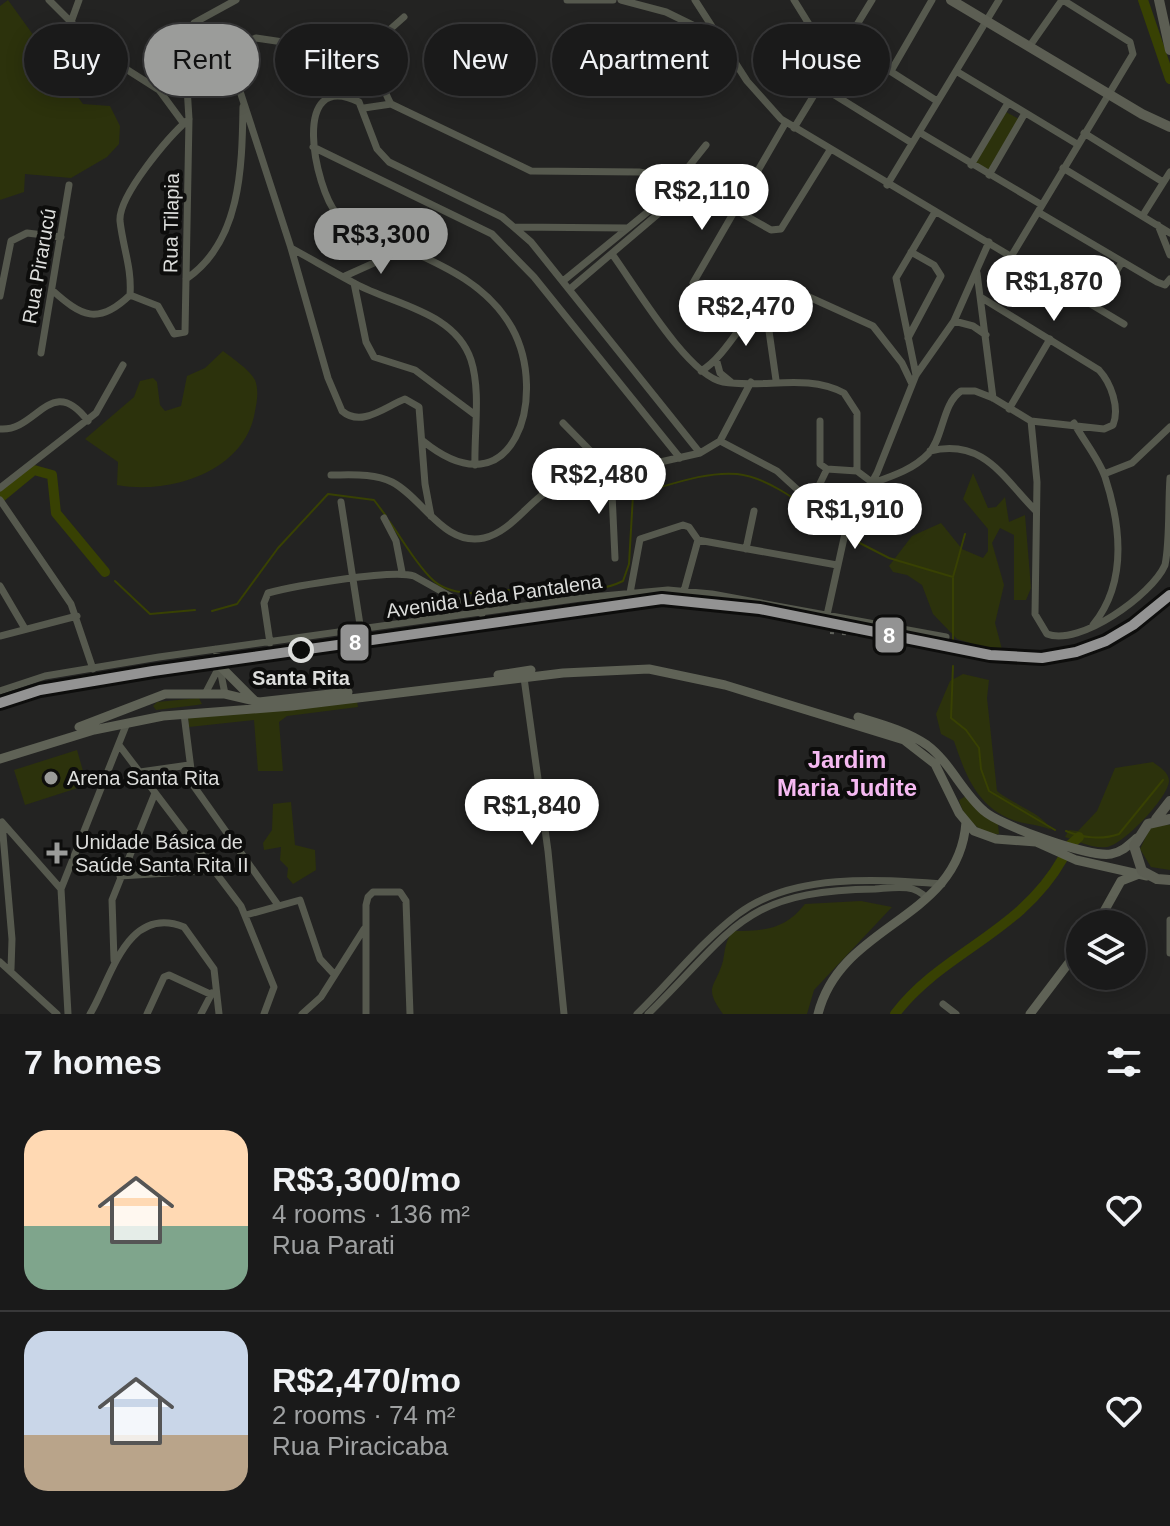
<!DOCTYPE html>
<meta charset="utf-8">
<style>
:root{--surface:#1a1a1a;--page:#272727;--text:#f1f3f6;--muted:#9fa1a2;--line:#383839;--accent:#9b9c9a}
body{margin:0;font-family:Helvetica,sans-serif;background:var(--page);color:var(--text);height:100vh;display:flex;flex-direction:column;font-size:30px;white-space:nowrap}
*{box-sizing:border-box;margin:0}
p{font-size:26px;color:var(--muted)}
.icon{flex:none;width:44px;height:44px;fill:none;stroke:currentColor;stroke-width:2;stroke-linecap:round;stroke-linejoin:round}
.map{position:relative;height:1014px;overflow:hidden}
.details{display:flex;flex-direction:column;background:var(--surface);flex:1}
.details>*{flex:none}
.hud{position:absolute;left:24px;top:24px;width:1122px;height:72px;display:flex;gap:16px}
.fabs{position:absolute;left:1066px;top:910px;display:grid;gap:16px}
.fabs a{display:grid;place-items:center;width:80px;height:80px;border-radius:50%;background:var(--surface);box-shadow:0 4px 20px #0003,0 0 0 2px var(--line);font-size:40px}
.price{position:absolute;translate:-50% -68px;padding:0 18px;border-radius:28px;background:#fff;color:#222;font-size:26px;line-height:52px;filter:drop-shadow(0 2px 4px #0008)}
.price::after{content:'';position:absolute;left:50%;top:48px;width:24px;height:18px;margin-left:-12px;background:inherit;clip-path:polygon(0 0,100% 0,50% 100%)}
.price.on{background:var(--accent);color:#111}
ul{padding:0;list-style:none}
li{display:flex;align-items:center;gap:24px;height:200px;padding:0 24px}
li+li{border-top:2px solid var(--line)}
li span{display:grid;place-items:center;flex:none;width:224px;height:160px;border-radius:24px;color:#555}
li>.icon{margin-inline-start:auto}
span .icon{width:96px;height:96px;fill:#fffc;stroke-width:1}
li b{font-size:34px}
h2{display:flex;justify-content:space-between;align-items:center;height:96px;padding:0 24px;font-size:34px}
.tag{padding:0 28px;border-radius:36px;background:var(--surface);box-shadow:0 4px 20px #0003,0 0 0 2px var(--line);font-size:28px;line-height:72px}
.tag.on{background:var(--accent);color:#111}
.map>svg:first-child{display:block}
.green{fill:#2c320c}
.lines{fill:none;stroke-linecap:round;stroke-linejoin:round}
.stream{stroke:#384103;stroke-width:2}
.river{stroke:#384103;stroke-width:10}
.minor{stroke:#56594e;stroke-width:7}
.major{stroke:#5f6256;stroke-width:9}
.highway{stroke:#5c5e53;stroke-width:10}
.rail{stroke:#61635d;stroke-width:2;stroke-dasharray:4 8;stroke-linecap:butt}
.rail-1-casing{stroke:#0d0d0c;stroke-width:16}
.rail-1{stroke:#939393;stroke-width:10}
.stop-dot{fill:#0d0d0c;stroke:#dcdddb;stroke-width:4}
.poi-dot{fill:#9b9c9a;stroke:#0d0d0c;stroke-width:3}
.labels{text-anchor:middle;stroke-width:8;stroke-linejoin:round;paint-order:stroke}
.street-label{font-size:20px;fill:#dcdddb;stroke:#0d0d0c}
.stop-label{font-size:20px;font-weight:bold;fill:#dcdddb;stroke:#0d0d0c}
.poi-label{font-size:20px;fill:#dcdddb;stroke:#0d0d0c;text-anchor:start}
.quarter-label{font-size:24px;font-weight:bold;fill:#f5b9f1;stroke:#0d0d0c}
.line-badge{stroke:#0d0d0c;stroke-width:3}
.badge-label{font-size:22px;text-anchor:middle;font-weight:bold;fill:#fff}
</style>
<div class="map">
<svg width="1170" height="1014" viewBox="0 0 1170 1014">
<rect width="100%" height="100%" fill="#232322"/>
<path class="green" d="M8 0 83 104 110 106 120 126 119 144 107 157 71 178 25 174 24 192 0 200V6Z
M1006 112 1019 119 987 172 974 164Z
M223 351C233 359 249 369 255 380 259 390 257 402 255 411 246 471 171 495 117 485L118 462 85 439 134 397 140 381 153 378 157 382 160 405 165 411 181 406 187 376 205 368Z
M973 473 988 508 996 507 1005 497 1009 522 1025 515 1031 588 1026 600H1014V535L1000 528 992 543 1004 585 995 623 1003 653 957 639 933 614 922 585 907 575 893 572 889 566 912 536 941 523 962 549 983 558 988 551V529L963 499Z
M963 674 989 680 987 698 997 791C1012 804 1043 813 1051 830 1038 824 1026 825 1013 820 977 807 965 774 954 741L941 734 936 714 950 681Z
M199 698 202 704 197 705 156 710 153 706 157 702Z
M357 701 358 707 287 716 279 722 283 771H258L254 720 189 727 188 718Z
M77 750 87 785 25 805 14 770Z
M1153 762C1159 767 1169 772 1169 781 1168 798 1123 845 1107 847 1093 849 1078 841 1065 837L1069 830 1078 831 1097 811 1115 768Z
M966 796 984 816 998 824 999 834C981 836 963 817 959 800Z
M291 802 295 845 315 850 316 870 293 884 287 877 288 868 280 860 281 847 264 850 263 843 272 830 273 804Z
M1166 824 1170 825V870L1151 867 1140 849 1150 828Z
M861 901 892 907 814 990 807 1014H723C703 986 715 989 723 961 726 947 724 946 732 931 763 931 785 930 805 904Z"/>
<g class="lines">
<path class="stream" d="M389 521C403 540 417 566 434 581 463 606 522 585 556 584 584 584 594 595 623 581L629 564 633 495C665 487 703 471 737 474 771 477 812 512 840 531
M848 537 889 558 953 577 965 534
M953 578V644
M115 581 150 614 195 610
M212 611 237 604 278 548 328 494 374 500 386 516
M953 666 951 718 966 730 979 748 981 769 989 791 1055 830
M1066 831C1082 838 1103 840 1119 834L1163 780"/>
<path class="river" d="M1143 0 1170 79
M0 498 34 470 52 475 56 513 105 572
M1070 845 1079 837
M895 1014C943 951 1020 934 1063 858"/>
<path class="minor" d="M49 0 104 55 159 90 184 124
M567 0H613
M621 0 666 12 717 37
M695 0 747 81 781 119 1124 324
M794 0 833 63
M71 22 79 0
M190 26 237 82 291 248 328 378 342 411C362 428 386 406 405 399L419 407 425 484 431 516
M846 43 937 101
M1029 47 1062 0
M369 48 404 17
M227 65 240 45 256 38 310 46 345 37H360C370 46 381 87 391 104
M891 71 932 0
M956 71 1077 144
M820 86 912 143
M391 104 531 171 639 172 682 179
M364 108 391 104
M794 128 872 0
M919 132 1042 205
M1084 133 1163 182
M313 147 492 234 534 277 680 458
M971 165 1008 103
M1063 168 1170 233
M989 175 1025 113
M887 185 999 0
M734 209 771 230 781 229 830 150
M1038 212 1157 282 1165 285 1170 279
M1143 215 1170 172
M1158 225 1170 255
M514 227 627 228
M291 248C313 260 335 273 356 284 395 305 455 312 471 360 481 391 474 433 475 465
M612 254C634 284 688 376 723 382 764 389 806 373 844 393L857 413V471L873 483
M1012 255 1133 54 1130 42 1063 0
M977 273 993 398
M345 276 405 249
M186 279C241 242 242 167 243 107
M563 281 650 210 678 175
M354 283 366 342 374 357 415 370 474 414
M570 289 665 208 686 170 706 145
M52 290C81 316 98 326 130 295 132 268 123 248 120 221 118 196 169 136 189 119
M130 295 158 306 174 334 185 332 189 119 184 39 194 23 236 0
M0 296 11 241 27 233 61 237
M764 296 776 380
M1095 306 1122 262
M954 321 973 326 986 335
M742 328 699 293 693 283 786 122
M908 338 941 276 934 265 911 252
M41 353 69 185
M717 362 720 373 731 382
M701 371C733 353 756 287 787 287L873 326 902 363 912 384
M916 375 896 278 935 212
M1009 409 1050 339
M820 421V464L827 469
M1031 421 1037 482 1035 614 1047 634C1079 647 1152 595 1165 565 1170 541 1168 504 1170 478
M563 423 611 472 615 558
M1074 423C1083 440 1099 459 1105 477 1121 526 1127 583 1093 625
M0 429C37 432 51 372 88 421
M423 441C514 515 549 395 512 328 484 278 429 260 380 237 366 231 348 226 337 214 315 189 289 68 359 102L377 149 389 162 502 217 531 242 700 453
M720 441 777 471 811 502
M930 451C984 438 1003 478 1036 511
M827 469 810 504 846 529
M827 469 857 471
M1104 474 1132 463 1170 427
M331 475C351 475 374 473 392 482 423 498 444 547 484 538 514 531 531 496 559 485L700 453 720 441 751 382
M873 483C893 476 914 469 929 453 944 436 942 404 961 391H975L993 398 1031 421 1104 429 1113 425C1120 408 1111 383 1099 370L982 298
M0 488 96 413 123 365
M0 500 71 604 93 669
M341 502 361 631
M384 518 396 541 402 572
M698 540 837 565
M746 549 754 511
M0 586 24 627
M684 591 698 540
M630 593 640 539 683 525 689 527 698 540
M827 615 846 529 877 473 916 375 954 321 989 242
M0 636 77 616
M270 643 264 603 268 593C294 586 392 569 414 576L482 614
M216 649 225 694
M524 678 548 851 564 1014
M0 691 45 676 159 657 581 598 668 590 712 594 946 637
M205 694 219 667
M184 714 193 785 278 905
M119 745 241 906 274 987 264 1014
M140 772 189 765
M2 822 61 889
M2 823 12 939 11 969
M120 876 216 870
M246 915 300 900 320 959 333 973
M1170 920V953
M114 960 112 900 155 793
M0 962 57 1014
M943 1004 956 1014
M68 1014 61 889 127 723
M90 1014C111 980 126 904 184 927L214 969 219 1014
M147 1014 164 977 169 975 210 994
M201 1014 212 993
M302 1014 321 997 364 929
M366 1014V905L368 897 373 892H400L406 901 410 1014
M637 1014C671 981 700 943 738 914 792 873 878 879 942 884
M648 1014C734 930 741 891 875 889 892 888 915 883 926 898"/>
<path class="major" d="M220 666 255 701
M498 675 531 670
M858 717C881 724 907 731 927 745 950 762 962 792 984 811 999 825 1090 858 1111 854 1122 852 1129 845 1137 838
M79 727 165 694H225L259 702 348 692
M0 759 94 730 163 716 292 706 563 673 649 669 725 685 904 740 935 764 959 813 974 831 996 839 1036 842 1076 860 1147 876
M1097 924 1121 881 1139 874
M818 1014C841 922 959 921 966 822
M1030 1014 1080 948"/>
<path class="highway" d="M951 0 1142 114 1170 127
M1159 0 1170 50
M1156 819 1170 801
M1170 819 1148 824 1134 846 1142 871 1157 879 1170 880"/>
<path class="rail" d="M830 633 878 637"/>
<defs>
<path id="rail-1" d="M0 703 40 690 153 671 662 599 760 609 990 655 1042 658 1076 652 1106 641 1133 625 1170 595"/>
</defs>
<use href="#rail-1" class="rail-1-casing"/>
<use href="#rail-1" class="rail-1"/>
</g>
<circle class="stop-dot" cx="301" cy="650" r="11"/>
<g class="poi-dot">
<circle cx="51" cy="778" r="8"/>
<path d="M53 841h8v8h8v8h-8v8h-8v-8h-8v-8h8z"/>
</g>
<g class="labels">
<g class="street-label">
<text transform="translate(171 223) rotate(-89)" y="7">Rua Tilapia</text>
<text transform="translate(39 266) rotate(-80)" y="7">Rua Pirarucú</text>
<text transform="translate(494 596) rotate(-8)" y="7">Avenida Lêda Pantalena</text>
</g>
<g class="stop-label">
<text x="301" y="685">Santa Rita</text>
</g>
<g class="poi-label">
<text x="67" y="785">Arena Santa Rita</text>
<text x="75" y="849">Unidade Básica de<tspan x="75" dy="23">Saúde Santa Rita II</tspan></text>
</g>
<g class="quarter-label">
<text x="847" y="768">Jardim<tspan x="847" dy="28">Maria Judite</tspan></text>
</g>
</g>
<g class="line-badge">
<rect x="874" y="616" width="31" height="38" rx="8" fill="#939393"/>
<rect x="339" y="623" width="31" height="39" rx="8" fill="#939393"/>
</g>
<g class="badge-label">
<text x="889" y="643">8</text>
<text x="355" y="650">8</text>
</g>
</svg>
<div class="fabs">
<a><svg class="icon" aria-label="layers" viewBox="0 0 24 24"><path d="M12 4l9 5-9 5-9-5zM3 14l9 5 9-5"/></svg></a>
</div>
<b class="price" style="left:702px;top:232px">R$2,110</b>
<b class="price on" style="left:381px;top:276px">R$3,300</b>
<b class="price" style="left:1054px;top:323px">R$1,870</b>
<b class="price" style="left:746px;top:348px">R$2,470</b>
<b class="price" style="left:599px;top:516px">R$2,480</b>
<b class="price" style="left:855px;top:551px">R$1,910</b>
<b class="price" style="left:532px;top:847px">R$1,840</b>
<div class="hud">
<a class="tag">Buy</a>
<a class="tag on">Rent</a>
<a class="tag">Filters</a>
<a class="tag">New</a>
<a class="tag">Apartment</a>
<a class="tag">House</a>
</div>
</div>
<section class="details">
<h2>7 homes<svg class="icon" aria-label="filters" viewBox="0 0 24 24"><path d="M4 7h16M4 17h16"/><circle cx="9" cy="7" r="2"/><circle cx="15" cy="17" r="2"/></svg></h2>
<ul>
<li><span style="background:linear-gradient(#ffd9b3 60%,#7fa58c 0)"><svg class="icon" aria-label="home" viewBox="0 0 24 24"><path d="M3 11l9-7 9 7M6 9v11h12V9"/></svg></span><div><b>R$3,300/mo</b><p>4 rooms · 136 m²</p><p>Rua Parati</p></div><svg class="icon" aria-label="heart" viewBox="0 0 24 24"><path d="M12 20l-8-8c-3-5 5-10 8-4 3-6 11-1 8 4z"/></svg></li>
<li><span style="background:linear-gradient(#c9d6e8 65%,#b9a48a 0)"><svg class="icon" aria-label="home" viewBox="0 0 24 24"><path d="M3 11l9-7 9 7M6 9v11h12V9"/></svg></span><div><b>R$2,470/mo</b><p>2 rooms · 74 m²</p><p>Rua Piracicaba</p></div><svg class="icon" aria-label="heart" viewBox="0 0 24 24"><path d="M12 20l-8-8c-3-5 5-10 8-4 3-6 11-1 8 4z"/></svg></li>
</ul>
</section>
